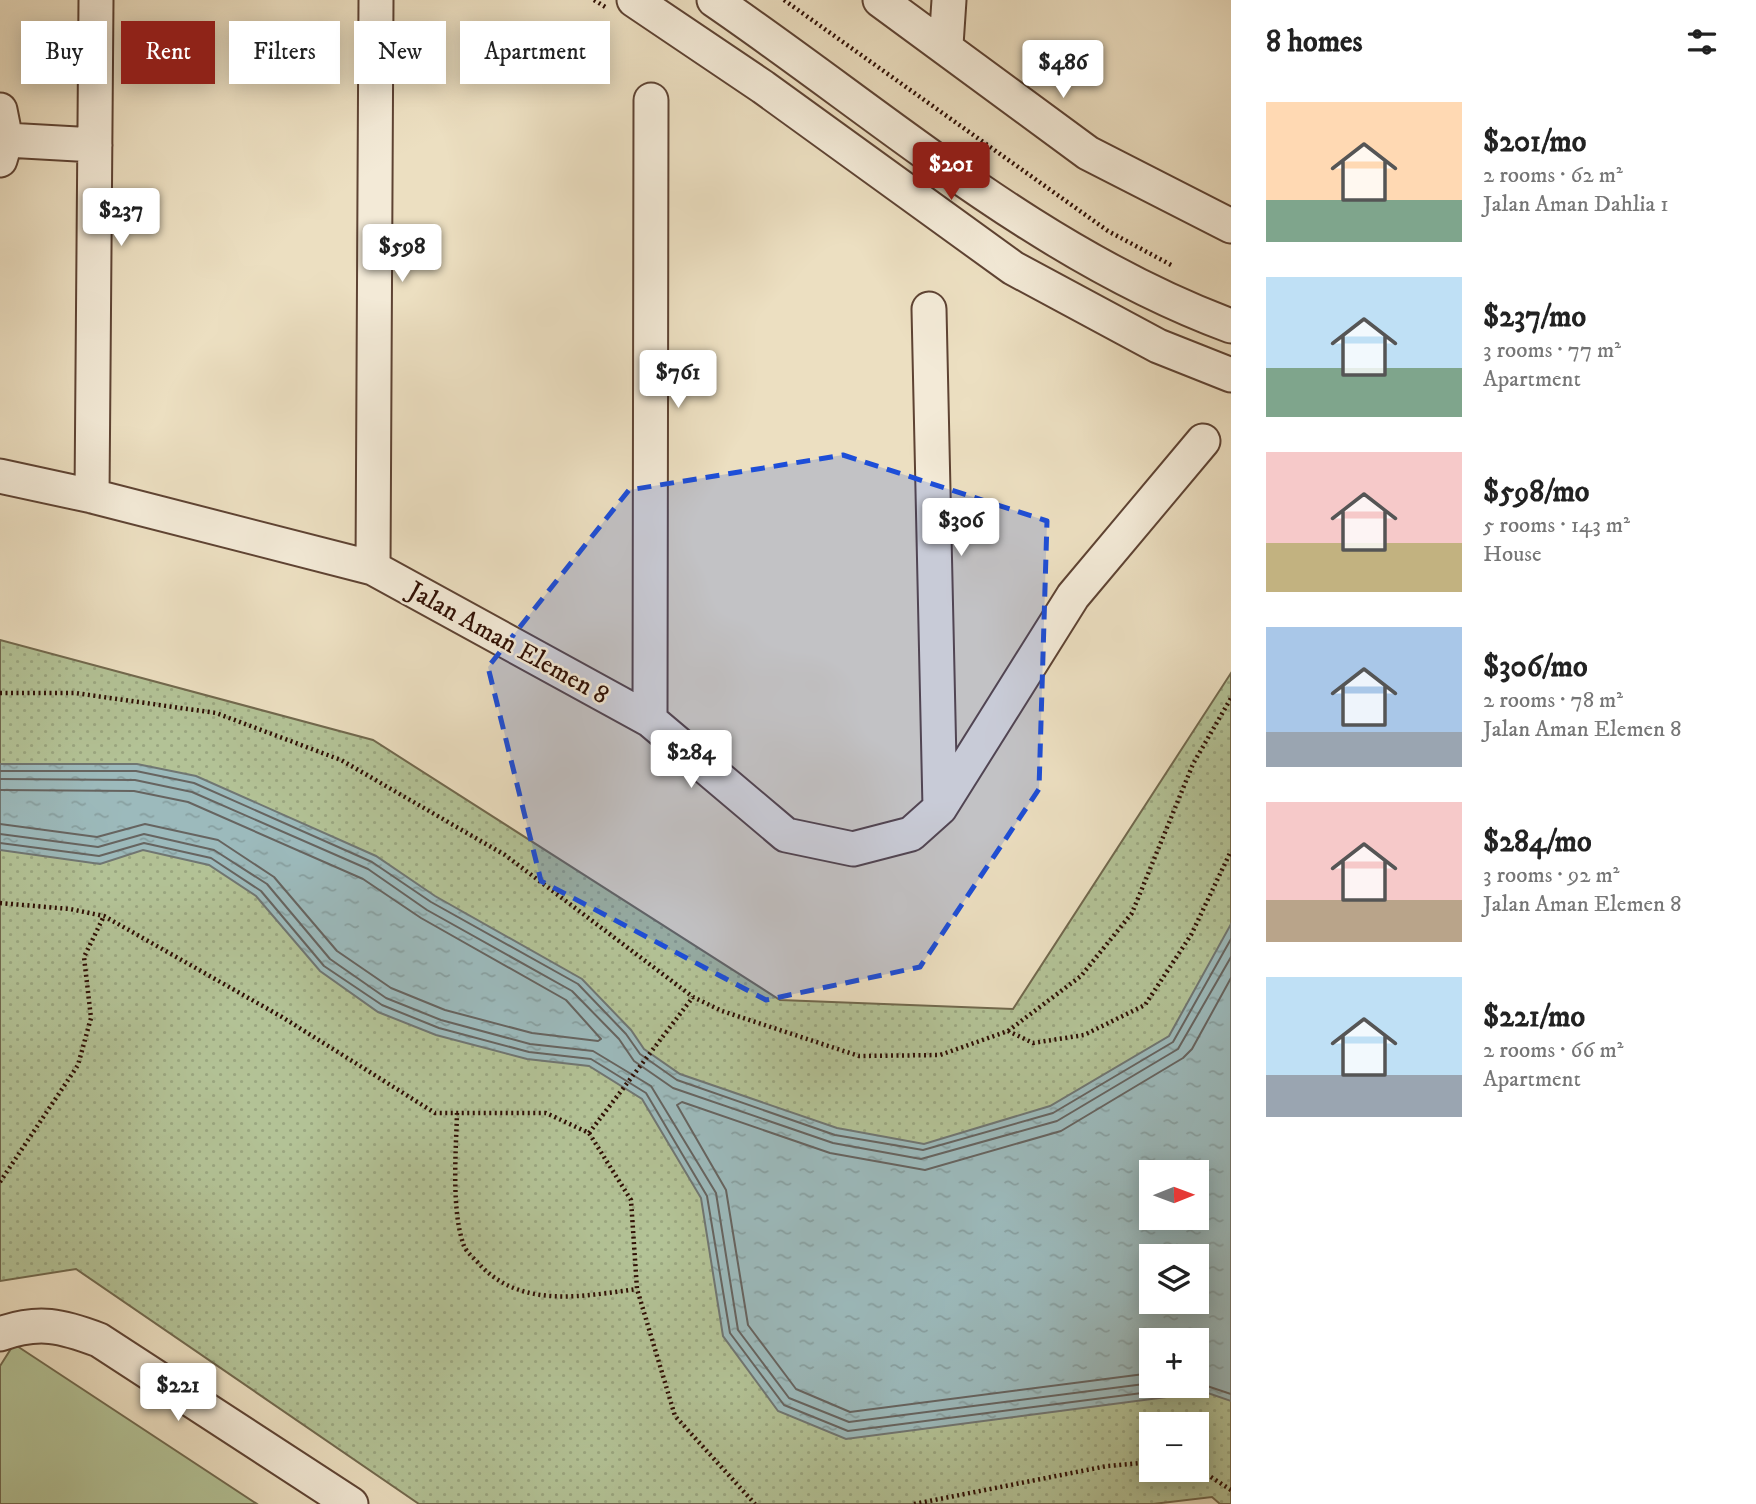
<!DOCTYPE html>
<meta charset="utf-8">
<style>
:root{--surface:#fff;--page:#f6f6f6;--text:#222;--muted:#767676;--accent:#8f2418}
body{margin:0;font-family:"IM FELL DW Pica",serif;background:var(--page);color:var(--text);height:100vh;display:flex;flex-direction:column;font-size:26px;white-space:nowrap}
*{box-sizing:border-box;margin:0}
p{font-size:23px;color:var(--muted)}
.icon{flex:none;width:38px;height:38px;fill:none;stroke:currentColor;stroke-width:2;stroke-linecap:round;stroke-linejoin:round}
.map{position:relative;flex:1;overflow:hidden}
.drawer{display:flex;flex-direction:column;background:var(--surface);width:525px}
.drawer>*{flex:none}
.top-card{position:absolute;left:21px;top:21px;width:665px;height:63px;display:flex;gap:14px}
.needle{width:46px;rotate:89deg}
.fabs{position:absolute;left:1139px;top:1160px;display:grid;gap:14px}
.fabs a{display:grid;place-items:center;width:70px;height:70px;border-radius:0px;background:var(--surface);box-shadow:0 4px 18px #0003;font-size:35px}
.price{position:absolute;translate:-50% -60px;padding:0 16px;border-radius:7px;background:#fff;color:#222;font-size:23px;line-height:46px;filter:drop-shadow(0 2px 4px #0008)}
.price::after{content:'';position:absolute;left:50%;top:42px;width:21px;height:16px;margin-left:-10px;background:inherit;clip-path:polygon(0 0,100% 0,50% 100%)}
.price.on{background:var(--accent);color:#fff}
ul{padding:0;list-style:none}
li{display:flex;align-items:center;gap:21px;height:175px;padding:0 35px}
li span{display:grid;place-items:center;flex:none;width:196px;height:140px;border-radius:0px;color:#555}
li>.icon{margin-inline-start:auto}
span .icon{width:84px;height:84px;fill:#fffc;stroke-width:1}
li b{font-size:30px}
h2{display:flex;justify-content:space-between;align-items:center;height:84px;padding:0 35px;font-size:30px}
.tag{padding:0 24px;border-radius:0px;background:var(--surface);box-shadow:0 4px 18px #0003;font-size:24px;line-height:63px}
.tag.on{background:var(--accent);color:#fff}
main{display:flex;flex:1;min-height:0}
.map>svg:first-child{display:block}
.grass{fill:#b3c296;stroke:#71684d;stroke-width:2}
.park{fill:url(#park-dots);stroke:#71684d;stroke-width:2;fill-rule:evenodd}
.water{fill:url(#water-ripples);stroke:#707672;stroke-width:2;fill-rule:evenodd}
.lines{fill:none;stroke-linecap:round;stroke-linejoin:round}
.shore{stroke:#666460;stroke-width:2}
.minor-casing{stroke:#5e4333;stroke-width:37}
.path{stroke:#2f0f04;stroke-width:4.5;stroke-dasharray:2 3.5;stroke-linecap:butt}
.minor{stroke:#f3ead7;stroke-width:33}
.marked{fill:#1d4ed8;fill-opacity:0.2;stroke:#1d4ed8;stroke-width:5;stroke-dasharray:14 9;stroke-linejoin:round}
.labels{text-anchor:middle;stroke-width:5;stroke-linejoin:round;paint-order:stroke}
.street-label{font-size:26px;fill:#2f0f04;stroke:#f3ead7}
</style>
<main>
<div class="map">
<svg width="1231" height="1504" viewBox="0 0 1231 1504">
<defs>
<pattern id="park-dots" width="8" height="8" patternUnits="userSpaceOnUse" patternTransform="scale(1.75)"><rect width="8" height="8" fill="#b3c296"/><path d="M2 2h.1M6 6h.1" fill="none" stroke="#9aa680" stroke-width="1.8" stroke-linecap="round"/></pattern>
<pattern id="water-ripples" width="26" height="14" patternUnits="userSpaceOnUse" patternTransform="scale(1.75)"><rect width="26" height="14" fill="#9cbabc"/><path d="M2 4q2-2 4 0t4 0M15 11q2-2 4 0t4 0" fill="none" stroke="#879fa0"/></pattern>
</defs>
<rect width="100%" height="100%" fill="#ecdfc1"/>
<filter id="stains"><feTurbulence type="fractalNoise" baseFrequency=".00286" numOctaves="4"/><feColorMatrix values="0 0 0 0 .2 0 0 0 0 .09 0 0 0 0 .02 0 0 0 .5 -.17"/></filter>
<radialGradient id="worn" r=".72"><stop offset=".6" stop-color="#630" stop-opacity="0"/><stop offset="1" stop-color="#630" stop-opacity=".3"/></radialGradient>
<path class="grass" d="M14 1344 257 1504H0V1366Z"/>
<path class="park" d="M0 640 373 740 780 1000 1013 1009 1231 673V1504H1220L1212 1497 1153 1504H419L76 1269 0 1281ZM1152 1172H1197V1218H1152ZM1152 1256H1197V1302H1152ZM1152 1340H1197V1386H1152ZM1152 1424H1197V1470H1152Z"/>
<path class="water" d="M0 764H137L196 776 376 856 435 896 582 979 631 1030 644 1049 680 1074 837 1128 924 1144 1050 1106 1169 1036 1231 924V1401L1205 1392 846 1439 778 1411 723 1336 701 1198 642 1099 589 1066 527 1059 436 1035 378 1012 320 971 256 896 209 865 143 850 100 864 0 850ZM1152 1172H1197V1218H1152ZM1152 1256H1197V1302H1152ZM1152 1340H1197V1386H1152Z"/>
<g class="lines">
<path class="shore" d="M0 771H136L194 783 372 862 431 902 578 984 626 1034 640 1054 677 1080 835 1135 923 1150 1053 1113 1173 1042 1231 939
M0 779 135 780 192 792 368 869 427 910 572 991 619 1039 634 1061 673 1088 833 1143 921 1159 1057 1121 1178 1049 1231 957
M0 790 134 791 188 802 363 879 421 918 566 1000 601 1039 598 1041 532 1033 445 1010 391 988 337 951 274 877 218 840 145 824 97 837 0 824
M0 834 98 847 144 834 214 850 267 884 330 959 386 998 441 1020 530 1044 593 1051 651 1086 716 1193 738 1330 789 1398 849 1422 1152 1383
M0 843 99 856 144 843 211 858 261 891 324 966 382 1005 439 1028 529 1052 591 1059 646 1093 707 1196 730 1333 784 1405 848 1431 1204 1385 1231 1394
M1152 1373 850 1412 796 1389 748 1325 726 1190 677 1105 682 1102 830 1153 925 1170 1061 1131 1183 1058 1192 1049 1231 978"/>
<defs>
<path id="minor" d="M634 0 763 87 1013 268 1158 346 1231 375
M714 0C882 115 1039 255 1231 326
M880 0 1088 153 1231 226
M946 45 949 0
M0 110 6 140 0 160
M6 140 95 145
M929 309 940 808
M0 476 92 496 373 568 650 720 786 835 853 849 911 834 940 808 1073 596 1203 441
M92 496 96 0
M373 568 376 0
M650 720 651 100
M0 1334C39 1320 62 1326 99 1340L351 1504"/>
</defs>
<use href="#minor" class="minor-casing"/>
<path class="path" d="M594 0 607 8
M784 0 1108 231 1173 266
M0 693H75L216 713 341 760 505 855 693 997 722 1011 859 1056 940 1055 1008 1031 1033 1043 1084 1035 1145 1005 1191 935 1231 851
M0 903 70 909 104 916 282 1017 435 1113H546L589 1133 631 1200 637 1289 675 1416 755 1504
M1008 1031 1081 976 1132 913 1193 764 1231 698
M457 1113C456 1151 451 1211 464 1246 467 1253 476 1260 481 1266 523 1309 584 1296 637 1289
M589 1133 693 997
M0 1182 78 1065 91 1018 84 957 104 916
M1197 1468 1231 1490
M914 1504 1107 1466 1152 1462"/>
<use href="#minor" class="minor"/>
</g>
<path class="marked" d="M843 455 1047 521 1039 789 920 967 766 1000 541 881 488 667 629 490Z"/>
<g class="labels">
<g class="street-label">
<text transform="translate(509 642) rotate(29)" y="9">Jalan Aman Elemen 8</text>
</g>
</g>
<rect width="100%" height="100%" filter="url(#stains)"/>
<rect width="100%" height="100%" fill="url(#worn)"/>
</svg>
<div class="fabs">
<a><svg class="needle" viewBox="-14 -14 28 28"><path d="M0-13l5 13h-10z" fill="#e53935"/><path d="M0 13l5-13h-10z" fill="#767676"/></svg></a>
<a><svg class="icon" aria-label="layers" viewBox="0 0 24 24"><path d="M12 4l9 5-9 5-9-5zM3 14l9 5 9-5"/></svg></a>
<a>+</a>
<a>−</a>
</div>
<b class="price" style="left:1063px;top:100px">$486</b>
<b class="price on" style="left:951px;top:202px">$201</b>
<b class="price" style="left:121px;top:248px">$237</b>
<b class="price" style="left:402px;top:284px">$598</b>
<b class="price" style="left:678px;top:410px">$761</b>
<b class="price" style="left:961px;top:558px">$306</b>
<b class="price" style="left:691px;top:790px">$284</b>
<b class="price" style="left:178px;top:1423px">$221</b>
<div class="top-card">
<a class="tag">Buy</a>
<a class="tag on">Rent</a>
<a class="tag">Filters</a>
<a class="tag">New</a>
<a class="tag">Apartment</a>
</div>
</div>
<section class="drawer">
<h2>8 homes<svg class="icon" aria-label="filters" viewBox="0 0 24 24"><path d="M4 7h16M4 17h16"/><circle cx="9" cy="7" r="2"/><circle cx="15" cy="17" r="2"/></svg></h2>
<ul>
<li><span style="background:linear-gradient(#ffd9b3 70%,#7fa58c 0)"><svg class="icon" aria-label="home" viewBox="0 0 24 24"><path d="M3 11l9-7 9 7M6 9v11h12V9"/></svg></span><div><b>$201/mo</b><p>2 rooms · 62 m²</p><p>Jalan Aman Dahlia 1</p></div></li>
<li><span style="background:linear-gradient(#bfe0f5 65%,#7fa58c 0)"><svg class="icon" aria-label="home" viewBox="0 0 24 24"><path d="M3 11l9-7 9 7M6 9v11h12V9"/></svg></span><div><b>$237/mo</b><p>3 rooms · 77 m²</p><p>Apartment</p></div></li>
<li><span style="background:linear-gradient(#f6c9c9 65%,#c2b280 0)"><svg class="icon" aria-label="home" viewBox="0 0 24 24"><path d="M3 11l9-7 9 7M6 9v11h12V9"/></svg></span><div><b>$598/mo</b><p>5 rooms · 143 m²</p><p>House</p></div></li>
<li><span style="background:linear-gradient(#a9c7e8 75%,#9aa5b1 0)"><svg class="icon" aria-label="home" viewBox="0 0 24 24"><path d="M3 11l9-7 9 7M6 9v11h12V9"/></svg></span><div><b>$306/mo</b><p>2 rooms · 78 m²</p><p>Jalan Aman Elemen 8</p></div></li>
<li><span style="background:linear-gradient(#f6c9c9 70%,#b9a48a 0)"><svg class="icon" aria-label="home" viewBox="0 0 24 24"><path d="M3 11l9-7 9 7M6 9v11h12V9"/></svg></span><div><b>$284/mo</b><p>3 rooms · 92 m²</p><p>Jalan Aman Elemen 8</p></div></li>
<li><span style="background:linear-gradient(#bfe0f5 70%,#9aa5b1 0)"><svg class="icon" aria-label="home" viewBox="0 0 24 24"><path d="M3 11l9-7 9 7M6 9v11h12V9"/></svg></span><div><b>$221/mo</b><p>2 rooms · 66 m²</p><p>Apartment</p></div></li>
</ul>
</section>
</main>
